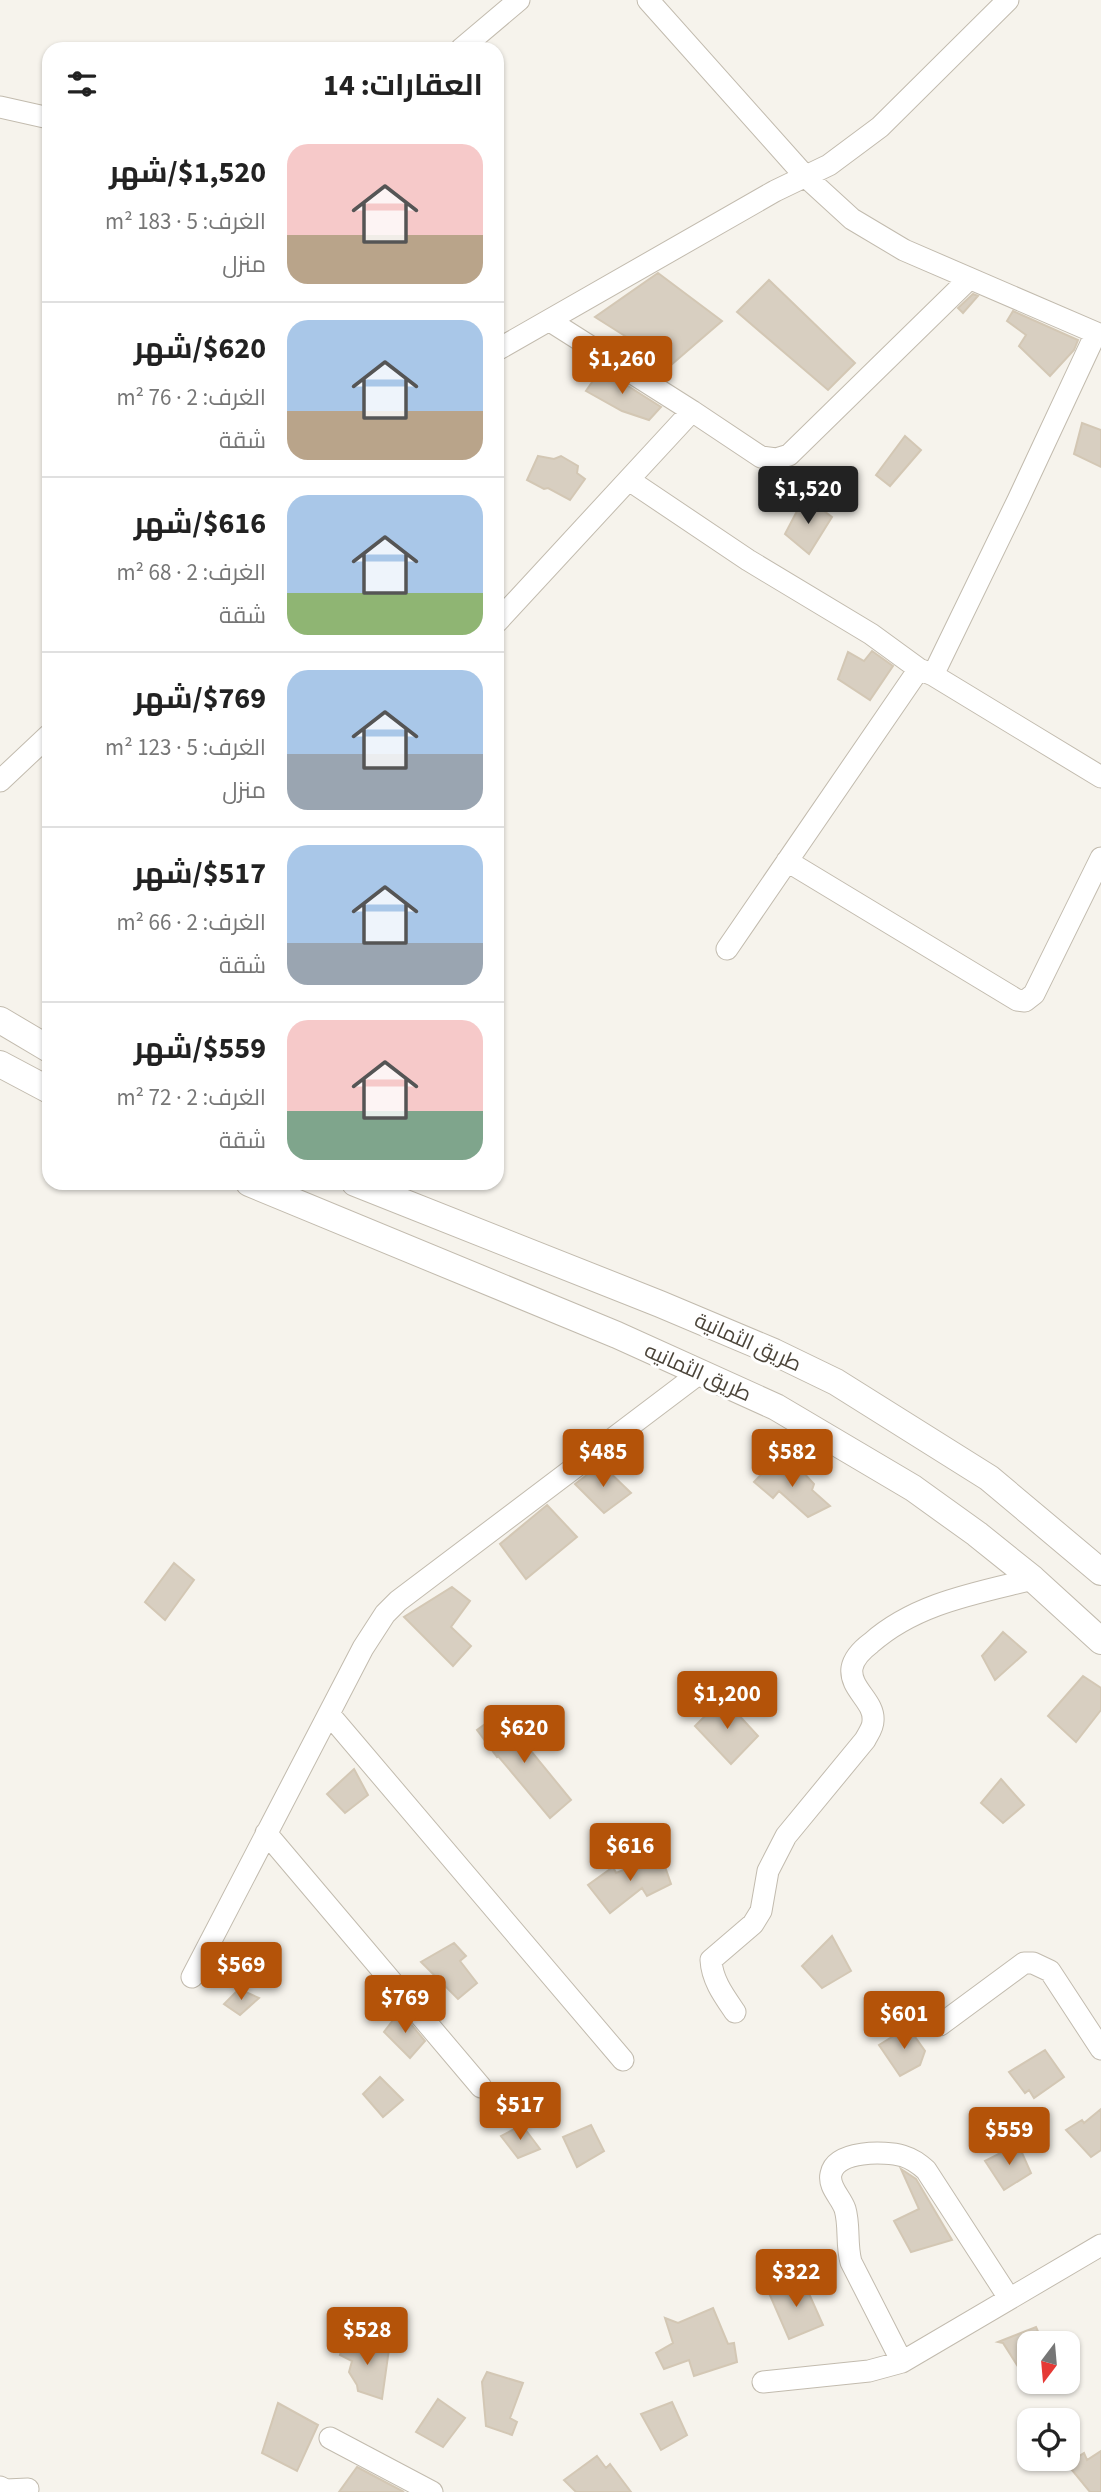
<!DOCTYPE html>
<html lang="ar">
<meta charset="utf-8">
<style>
:root{--surface:#fff;--page:#f2f2f2;--text:#222;--muted:#767676;--line:#e0e0e0;--accent:#b45309}
body{margin:0;font-family:"Source Sans 3",Cairo,sans-serif;background:var(--page);color:var(--text);direction:rtl;height:100vh;display:flex;flex-direction:column;font-size:26px;white-space:nowrap}
*{box-sizing:border-box;margin:0}
p{font-size:23px;color:var(--muted)}
.icon{flex:none;width:38px;height:38px;fill:none;stroke:currentColor;stroke-width:2;stroke-linecap:round;stroke-linejoin:round}
.map{position:relative;flex:1;overflow:hidden;direction:ltr}
.drawer{position:absolute;left:42px;top:42px;width:462px;height:1148px;display:flex;flex-direction:column;background:var(--surface);border-radius:21px;box-shadow:0 2px 5px #0004;direction:rtl}
.drawer>*{flex:none}
.needle{width:46px;rotate:196deg}
.controls{position:absolute;left:1017px;top:2331px;display:grid;gap:14px}
.controls a{display:grid;place-items:center;width:63px;height:63px;border-radius:14px;background:var(--surface);box-shadow:0 2px 5px #0004;font-size:35px}
.price{position:absolute;translate:-50% -60px;padding:0 16px;border-radius:7px;background:var(--accent);color:#fff;font-size:23px;line-height:46px;filter:drop-shadow(0 2px 4px #0008)}
.price::after{content:'';position:absolute;left:50%;top:42px;width:21px;height:16px;margin-left:-10px;background:inherit;clip-path:polygon(0 0,100% 0,50% 100%)}
.price.on{background:#222;color:#fff}
ul{padding:0;list-style:none}
li{display:flex;align-items:center;gap:21px;height:175px;padding:0 21px}
li+li{border-top:2px solid var(--line)}
li span{display:grid;place-items:center;flex:none;width:196px;height:140px;border-radius:21px;color:#555}
li>.icon{margin-inline-start:auto}
span .icon{width:84px;height:84px;fill:#fffc;stroke-width:1}
li b{font-size:30px}
h2{display:flex;justify-content:space-between;align-items:center;height:84px;padding:0 21px;font-size:30px}
.map>svg:first-child{display:block}
.building{fill:#d8cfc1;stroke:#d3c7b4;stroke-width:2}
.lines{fill:none;stroke-linecap:round;stroke-linejoin:round}
.minor-casing{stroke:#c2bbae;stroke-width:23}
.tertiary-casing{stroke:#c2bbae;stroke-width:28}
.minor{stroke:#fff;stroke-width:21}
.tertiary{stroke:#fff;stroke-width:26}
.labels{text-anchor:middle;stroke-width:6;stroke-linejoin:round;paint-order:stroke}
.street-label{font-size:21px;fill:#4b4439;stroke:#fff}
</style>
<div class="map">
<svg width="1101" height="2492" viewBox="0 0 1101 2492">
<rect width="100%" height="100%" fill="#f6f3ec"/>
<path class="building" d="M658 273 722 321 671 365 595 317Z
M769 280 855 363 828 390 737 312Z
M973 294 978 296 963 313 958 308Z
M1013 311 1078 340 1074 350 1050 376 1019 346 1026 335 1007 321Z
M601 369 661 407 649 420 622 411 586 391Z
M1082 423 1101 430V467L1074 454Z
M905 436 921 450 890 486 876 475Z
M538 456 554 459 561 456 578 466 577 473 585 479 570 500 548 488 544 489 527 480Z
M808 499 832 517 809 554 785 534 797 511Z
M872 651 893 666 870 700 838 679 848 652 864 661Z
M773 1462 793 1476 802 1471 814 1484 812 1490 830 1506 808 1517 779 1491 773 1498 754 1482Z
M601 1464 631 1493 604 1513 575 1484Z
M547 1505 577 1537 526 1579 500 1544Z
M174 1563 194 1580 165 1620 145 1602Z
M452 1587 470 1601 451 1627 471 1646 453 1666 404 1617Z
M1003 1632 1026 1652 995 1680 982 1656Z
M1083 1676 1101 1688V1710L1076 1742 1048 1716Z
M723 1698 758 1736 731 1764 695 1726Z
M500 1713 571 1800 550 1818 498 1756 497 1757 477 1730Z
M354 1769 368 1795 345 1813 327 1794Z
M1001 1779 1024 1805 1003 1823 981 1803Z
M661 1855 671 1884 647 1896 642 1888 610 1913 588 1885 613 1867 616 1873Z
M832 1936 851 1971 822 1988 802 1966Z
M454 1943 466 1956 460 1961 477 1983 458 1999 421 1962Z
M239 1989 259 1998 240 2015 224 2004Z
M400 2011 425 2041 410 2058 384 2032Z
M908 2027 925 2051 920 2065 900 2076 879 2045Z
M1045 2050 1064 2077 1034 2098 1029 2090 1025 2093 1009 2072Z
M380 2077 403 2100 383 2117 363 2094Z
M1101 2109V2150L1091 2157 1066 2130 1082 2120 1084 2123Z
M522 2125 540 2149 518 2158 501 2136Z
M591 2125 604 2151 577 2167 563 2137Z
M1018 2144 1031 2173 1004 2190 985 2161Z
M901 2169 916 2179 952 2240 911 2252 894 2221 919 2209Z
M802 2278 823 2325 789 2339 769 2293Z
M713 2308 728 2344 734 2343 737 2362 694 2376 689 2360 664 2369 656 2353 673 2343 665 2318 678 2323Z
M1036 2327 1043 2343H1029V2384L1003 2343 998 2342Z
M345 2340 389 2349 382 2399 358 2391 357 2385 349 2372 352 2361 340 2355Z
M487 2372 523 2383 510 2418 517 2422 512 2435 486 2426 482 2382Z
M438 2399 465 2418 443 2447 416 2432Z
M672 2402 687 2435 661 2450 641 2414Z
M278 2403 318 2425 297 2471 262 2453Z
M1101 2451V2492H1090L1067 2464 1084 2453 1087 2460Z
M597 2456 606 2468 610 2464 631 2492H576L564 2480Z
M357 2467 404 2492H339Z"/>
<g class="lines">
<defs>
<path id="minor" d="M648 0 805 176 852 219 904 250 1101 335
M461 49 519 0
M0 107 49 118
M497 350 775 191 829 165 880 127 1008 0
M692 411 761 457 776 459 789 455 969 279
M629 480 748 560 871 634 919 669 933 675 1018 500 1096 333
M497 622 692 411 550 321
M933 675 1101 777
M0 781 49 735
M787 861 1017 1000 1025 1001 1034 994 1101 858
M727 949 919 669
M329 1714 623 2060
M266 1833 481 2087
M192 1977 363 1648 385 1614 398 1601 701 1372
M735 2012C724 1996 712 1980 711 1960L753 1924 761 1911 768 1871 786 1836 865 1740C868 1734 873 1728 873 1721 875 1701 849 1689 852 1668 854 1657 863 1649 871 1643 916 1603 977 1593 1033 1579
M940 2025 1024 1963H1033L1050 1971 1101 2049
M902 2362 851 2262C846 2244 850 2226 845 2209 841 2197 828 2187 831 2174 836 2150 885 2151 903 2156 913 2159 919 2164 926 2170L1009 2298
M763 2382 869 2371 902 2362 1101 2245
M330 2438 432 2492
M0 2487 6 2490 28 2489"/>
<path id="tertiary" d="M0 1020 49 1049
M0 1064 49 1090
M249 1183 617 1335 776 1407 913 1488 977 1534 1033 1579 1101 1641
M355 1183 660 1304 774 1352 836 1382 989 1478 1101 1572"/>
</defs>
<use href="#minor" class="minor-casing"/>
<use href="#tertiary" class="tertiary-casing"/>
<use href="#minor" class="minor"/>
<use href="#tertiary" class="tertiary"/>
</g>
<g class="labels">
<g class="street-label">
<text transform="translate(748 1342) rotate(24)" y="7">طريق الثمانية</text>
<text transform="translate(698 1372) rotate(24)" y="7">طريق الثمانيه</text>
</g>
</g>
</svg>
<div class="controls">
<a><svg class="needle" viewBox="-14 -14 28 28"><path d="M0-13l5 13h-10z" fill="#e53935"/><path d="M0 13l5-13h-10z" fill="#767676"/></svg></a>
<a><svg class="icon" aria-label="locate" viewBox="0 0 24 24"><circle cx="12" cy="12" r="6"/><path d="M12 2v4M12 18v4M2 12h4M18 12h4"/></svg></a>
</div>
<b class="price" style="left:622px;top:396px">$1,260</b>
<b class="price on" style="left:808px;top:526px">$1,520</b>
<b class="price" style="left:603px;top:1489px">$485</b>
<b class="price" style="left:792px;top:1489px">$582</b>
<b class="price" style="left:727px;top:1731px">$1,200</b>
<b class="price" style="left:524px;top:1765px">$620</b>
<b class="price" style="left:630px;top:1883px">$616</b>
<b class="price" style="left:241px;top:2002px">$569</b>
<b class="price" style="left:405px;top:2035px">$769</b>
<b class="price" style="left:904px;top:2051px">$601</b>
<b class="price" style="left:520px;top:2142px">$517</b>
<b class="price" style="left:1009px;top:2167px">$559</b>
<b class="price" style="left:796px;top:2309px">$322</b>
<b class="price" style="left:367px;top:2367px">$528</b>
<section class="drawer">
<h2>العقارات: 14<svg class="icon" aria-label="filters" viewBox="0 0 24 24"><path d="M4 7h16M4 17h16"/><circle cx="9" cy="7" r="2"/><circle cx="15" cy="17" r="2"/></svg></h2>
<ul>
<li><span style="background:linear-gradient(#f6c9c9 65%,#b9a48a 0)"><svg class="icon" aria-label="home" viewBox="0 0 24 24"><path d="M3 11l9-7 9 7M6 9v11h12V9"/></svg></span><div><b>$1,520/شهر</b><p>الغرف: 5 · 183 m²</p><p>منزل</p></div></li>
<li><span style="background:linear-gradient(#a9c7e8 65%,#b9a48a 0)"><svg class="icon" aria-label="home" viewBox="0 0 24 24"><path d="M3 11l9-7 9 7M6 9v11h12V9"/></svg></span><div><b>$620/شهر</b><p>الغرف: 2 · 76 m²</p><p>شقة</p></div></li>
<li><span style="background:linear-gradient(#a9c7e8 70%,#8fb573 0)"><svg class="icon" aria-label="home" viewBox="0 0 24 24"><path d="M3 11l9-7 9 7M6 9v11h12V9"/></svg></span><div><b>$616/شهر</b><p>الغرف: 2 · 68 m²</p><p>شقة</p></div></li>
<li><span style="background:linear-gradient(#a9c7e8 60%,#9aa5b1 0)"><svg class="icon" aria-label="home" viewBox="0 0 24 24"><path d="M3 11l9-7 9 7M6 9v11h12V9"/></svg></span><div><b>$769/شهر</b><p>الغرف: 5 · 123 m²</p><p>منزل</p></div></li>
<li><span style="background:linear-gradient(#a9c7e8 70%,#9aa5b1 0)"><svg class="icon" aria-label="home" viewBox="0 0 24 24"><path d="M3 11l9-7 9 7M6 9v11h12V9"/></svg></span><div><b>$517/شهر</b><p>الغرف: 2 · 66 m²</p><p>شقة</p></div></li>
<li><span style="background:linear-gradient(#f6c9c9 65%,#7fa58c 0)"><svg class="icon" aria-label="home" viewBox="0 0 24 24"><path d="M3 11l9-7 9 7M6 9v11h12V9"/></svg></span><div><b>$559/شهر</b><p>الغرف: 2 · 72 m²</p><p>شقة</p></div></li>
</ul>
</section>
</div>
